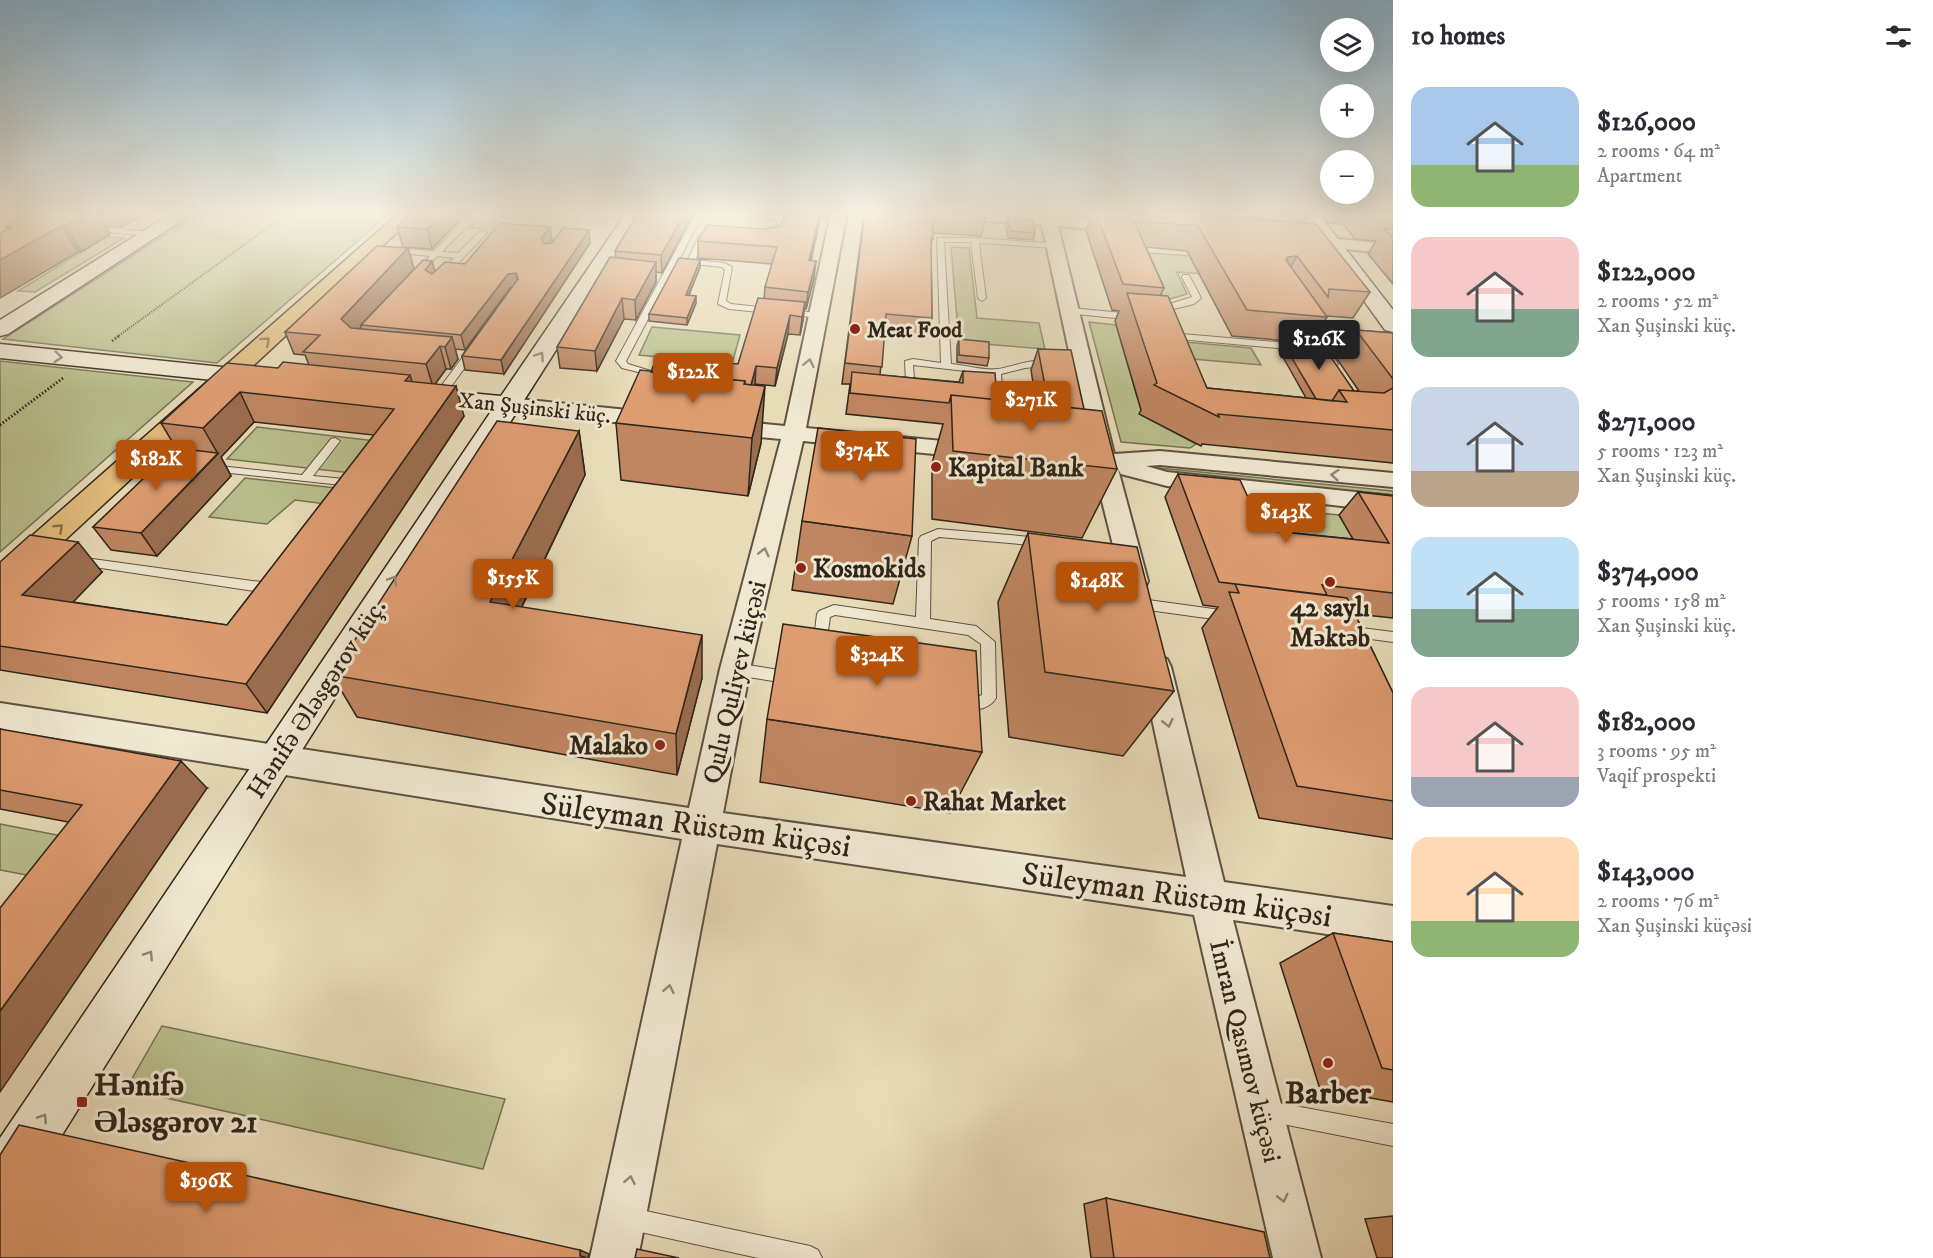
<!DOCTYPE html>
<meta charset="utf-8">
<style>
:root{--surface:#fff;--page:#f7f7f7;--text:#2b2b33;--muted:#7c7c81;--accent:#b45309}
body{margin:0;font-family:"IM FELL DW Pica",serif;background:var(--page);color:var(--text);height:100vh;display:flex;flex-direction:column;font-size:22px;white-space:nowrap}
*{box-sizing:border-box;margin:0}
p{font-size:20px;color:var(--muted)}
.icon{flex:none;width:33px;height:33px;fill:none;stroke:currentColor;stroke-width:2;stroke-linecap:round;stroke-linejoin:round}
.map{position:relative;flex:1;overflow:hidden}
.side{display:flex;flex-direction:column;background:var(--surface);width:540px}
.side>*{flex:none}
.buttons{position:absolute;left:1320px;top:18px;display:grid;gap:12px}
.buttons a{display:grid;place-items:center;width:54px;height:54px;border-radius:50%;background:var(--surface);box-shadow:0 6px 24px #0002;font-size:30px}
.price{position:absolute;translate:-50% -51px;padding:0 14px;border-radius:6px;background:var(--accent);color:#fff;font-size:20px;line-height:39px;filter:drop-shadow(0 2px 3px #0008)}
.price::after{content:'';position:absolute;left:50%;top:36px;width:18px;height:14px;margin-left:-9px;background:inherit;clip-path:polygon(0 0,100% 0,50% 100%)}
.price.active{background:#222;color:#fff}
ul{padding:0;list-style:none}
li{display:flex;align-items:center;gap:18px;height:150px;padding:0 18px}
li span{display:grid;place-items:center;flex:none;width:168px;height:120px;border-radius:18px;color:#555}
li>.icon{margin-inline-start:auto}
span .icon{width:72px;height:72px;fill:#fffc;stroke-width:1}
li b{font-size:26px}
h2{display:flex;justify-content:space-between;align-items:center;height:72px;padding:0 18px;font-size:26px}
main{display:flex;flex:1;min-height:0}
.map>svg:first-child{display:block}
.green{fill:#b9bf8d;stroke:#747254;stroke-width:1.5}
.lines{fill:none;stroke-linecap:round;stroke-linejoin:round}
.lane-casing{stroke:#5e5242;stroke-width:2}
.street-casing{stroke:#5e5242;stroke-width:4}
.secondary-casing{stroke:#30251a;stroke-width:3}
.primary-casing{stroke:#30251a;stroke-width:3}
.path-far1{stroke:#30251a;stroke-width:2;stroke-dasharray:1 1.5;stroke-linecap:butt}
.path{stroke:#30251a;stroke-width:3;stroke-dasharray:1.5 2;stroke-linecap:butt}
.lane{fill:#f0e8d1;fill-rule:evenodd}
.street{fill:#f0e8d1;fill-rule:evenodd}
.secondary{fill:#f0e8d1;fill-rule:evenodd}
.primary{fill:#e4be7c;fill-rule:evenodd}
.wall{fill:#bf8661;stroke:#30251a;stroke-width:1.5}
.shaded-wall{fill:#9b6d4f;stroke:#30251a;stroke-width:1.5}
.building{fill:#de9c71;stroke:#30251a;stroke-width:1.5}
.oneway{stroke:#8a724b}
.oneway2{stroke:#908676}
.poi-dot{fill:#8f2418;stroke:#f0e8d1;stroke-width:2}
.labels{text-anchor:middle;stroke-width:6;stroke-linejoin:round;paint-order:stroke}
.far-poi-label{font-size:22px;font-weight:bold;fill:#30251a;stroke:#f0e8d1;text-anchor:start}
.far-street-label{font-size:22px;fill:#30251a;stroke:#f0e8d1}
.poi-label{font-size:26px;font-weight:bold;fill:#30251a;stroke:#f0e8d1;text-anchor:start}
.street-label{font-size:26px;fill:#30251a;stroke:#f0e8d1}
.near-street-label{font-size:32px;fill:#30251a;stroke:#f0e8d1}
.near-poi-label{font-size:32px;font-weight:bold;fill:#30251a;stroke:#f0e8d1;text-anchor:start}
</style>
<main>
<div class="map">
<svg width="1393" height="1258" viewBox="0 0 1393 1258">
<rect width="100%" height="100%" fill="#e8dbb8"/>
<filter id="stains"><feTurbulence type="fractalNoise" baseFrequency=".00333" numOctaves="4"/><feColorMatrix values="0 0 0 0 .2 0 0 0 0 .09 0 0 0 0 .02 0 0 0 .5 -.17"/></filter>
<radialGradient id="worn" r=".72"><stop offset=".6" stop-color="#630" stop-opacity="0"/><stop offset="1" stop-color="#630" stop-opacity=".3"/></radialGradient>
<path class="green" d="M199 213H390L217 363 3 339Z
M484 213H505L491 229 470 228Z
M106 237 124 238 35 292 18 291Z
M951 247 969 248 977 318 1039 323 1045 349 959 342Z
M1135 252 1263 261 1274 279 1177 272 1187 294 1156 303Z
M1089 322 1116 325 1143 416 1196 444 1190 448 1121 442Z
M652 327 740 335 732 364 639 355Z
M1185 342 1251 348 1261 365 1192 359Z
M0 361 193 382 0 552Z
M257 427 393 443 369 475 227 459Z
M1159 468 1393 491V496L1161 472Z
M245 478 355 490 326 504 295 500 267 524 209 517Z
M1287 510 1339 515 1355 542 1313 560Z
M0 824 88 841 58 881 0 870Z
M162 1026 505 1099 483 1169 126 1089Z"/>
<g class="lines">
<defs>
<path id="lane" d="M472 213H480L442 252 458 253 480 231 487 233 446 276 439 274 454 258 438 256 417 276 413 274 430 256 391 252 387 250 391 248 434 251Z
M575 213H582L560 245H554L553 243Z
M702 213 780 216 788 220 782 234 778 236 774 234 778 220 708 215 701 218 626 361 628 364 651 371 654 377 651 386 643 388 641 386 644 377 642 373 622 368 616 361 694 217Z
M90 226 150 232 154 234 150 236 87 230 86 228Z
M712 234 716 236 705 240 695 260 724 263 732 267 726 301 731 304 818 313 821 314V318L729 309 718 304 725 270 722 267 683 263 679 261 688 259 699 236Z
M937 238H975L1058 244 1059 246 1055 248 979 243 986 298 982 301 978 298 971 242H944L951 364C965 365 984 371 998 369 1012 367 1042 355 1054 363L1052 365 1025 368 1001 374 1002 387 990 392 915 386 906 382 905 361 913 359 941 363ZM913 365 991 374 992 385 917 380 914 379Z
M1183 275H1189L1201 298 1194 304 1169 310 1166 319H1160L1158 312 1163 306 1192 297 1182 277Z
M1070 308 1134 314 1138 317 1134 320 1067 313V309Z
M1302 321H1308L1338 364 1336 366H1330L1301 323Z
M1170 333 1300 344 1305 347 1300 350 1167 338 1165 336Z
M471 346 479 348 442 399H434L433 397Z
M335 438 340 441 313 476 356 480 362 484 360 487 211 471 205 468 211 465 302 475 331 439Z
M134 456 177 461 182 464 177 467 130 461 129 459Z
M938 529 1043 538 1049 542 1043 546 939 537 931 541 930 619 976 626 995 642 996 698C988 711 971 712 957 707L955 703 957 699C966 696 973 699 982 695L981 644 968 635 835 615 830 617 825 651H815L813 647 817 614 819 611 834 605 916 617 919 539 921 536Z
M78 557 275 584 281 589 275 594 74 564 72 561 74 558Z
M1141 599 1228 611 1235 616 1228 621 1141 609 1134 604Z
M1346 626 1393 632V642L1341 635 1339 631 1341 627Z
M735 663 792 672 797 674 799 678 797 682 792 684 735 675 730 673 728 669 730 665Z
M1267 1101 1393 1124V1146L1267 1121 1260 1118 1257 1111 1260 1104Z
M627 1207 810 1246 818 1250 822 1258H758L627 1229 619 1226 616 1218 619 1210Z"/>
<path id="street" d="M831 213H847L806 428 974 444 982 446 985 451 982 456 974 458 803 441 750 669 723 813 1186 877 1141 667 1145 659 1156 655 1167 659 1171 667 1224 882 1393 906V944L1233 920 1321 1258H1273L1194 915 717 844 638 1258H590L682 839 0 729V703L689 808 720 669 781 439 724 434 716 432 713 427 716 422 724 420 785 426Z
M942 213H1003L1040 216V213H1054L1055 217 1133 224 1135 227 1133 230 1127 232 1058 226 1114 454 1160 451 1393 473V487L1160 465 1146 466 1167 472 1393 496V512L1167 486 1121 474 1118 469 1148 581 1145 588 1135 591 1125 588 1122 581 1094 469 1078 466 1074 461 1078 456 1091 454 1042 225 950 218Z
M1305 236 1393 244V254L1299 244 1297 241 1299 238Z
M508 398 658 413 666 415 669 420 666 425 658 427 500 409 497 404 500 399Z"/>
<path id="secondary" d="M172 213H193L8 334 0 336V320Z
M626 213H643L288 772 19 1204 0 1212V1138L492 410 416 402 407 400 404 395 407 390 416 388 501 396Z
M1301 213H1318L1393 310V332L1385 330Z
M0 344 261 371 269 373 273 378 269 383 261 385 0 358Z"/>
<path id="primary" d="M399 213H418L11 590 0 593V564Z"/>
</defs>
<use href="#lane" class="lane-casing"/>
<use href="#street" class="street-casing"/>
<use href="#secondary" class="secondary-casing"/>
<use href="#primary" class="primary-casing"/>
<path class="path-far1" d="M0 220 20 222
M117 337 288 213"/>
<path class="path" d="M112 341 119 336
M0 425 63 378"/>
<use href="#lane" class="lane"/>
<use href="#street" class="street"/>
<use href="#secondary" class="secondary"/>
<use href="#primary" class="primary"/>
</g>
<path class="wall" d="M32 213H147L122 227 105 225 110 234 81 252H78L0 298V234L7 230 5 227Z
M467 213 432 249 403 247 397 227Z
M613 213H624L620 217Z
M636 213H698L692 216 662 273 656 272V282L636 320 624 319 597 371 560 368 557 347 616 258 615 251 636 216Z
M747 213H829L827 220 820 219 811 261 814 278 806 309H804L803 320 800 335 788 334 775 386 755 384 761 443 748 496 621 480 616 423 651 372 738 364 764 299 765 287 772 264 698 258V241L780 226 785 216 780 214Z
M864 213H986V218L981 236 933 233 931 247 932 318 927 338 884 334 880 375 959 382 963 371 996 386 1034 389 1031 370 1038 349 1084 409 1117 469 1082 538 932 519V463L943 424 846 414 850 384H842Z
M1080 213H1309L1304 221H1298L1297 223 1370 292 1353 318 1326 316 1327 317 1310 343 1232 336 1187 251 1146 247 1164 288 1160 296 1207 388 1306 398 1279 350 1283 343 1313 349 1354 391H1359L1337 359 1356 330 1393 333V463L1202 444 1201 446 1139 414 1141 410 1115 321 1119 311 1112 310 1086 231 1090 218 1081 217Z
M1320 213H1393V284L1368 254 1376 241 1355 239 1343 224 1328 223Z
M1008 218 1035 233 1033 240 1008 238 1006 225Z
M552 240 549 243H590L504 374 465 370 462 356 512 287 510 288 465 350 455 349 458 359 451 369H446L435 384 464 416 267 713 0 670V562L102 572 73 602 227 625 374 435 254 422 221 457 231 476 157 556 111 550 93 527 176 448 161 423 278 368 309 365 305 355 294 354 285 332 408 248 414 269 397 288 435 271 465 264Z
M700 260V267L689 295 696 303 687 325 649 321V314Z
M959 339 989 358 987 366 957 362V346Z
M579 431 585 475 522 607 702 678 677 775 357 717 332 675Z
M1178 474 1263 530 1353 539 1339 515 1358 492 1393 496V618L1355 614 1393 693V839L1259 818 1202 628 1218 607 1203 605 1165 497Z
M802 521 912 536 893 604 792 590Z
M1028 533 1174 691 1123 756 1009 737 998 602Z
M767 719 982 752 950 813 760 782Z
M0 729 207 788 68 822 0 809Z
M1333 933 1393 942V1102L1320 1089 1280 963Z
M1106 1198 1270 1258H1091L1084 1204Z
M1393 1216V1258H1377L1365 1219Z"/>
<path class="shaded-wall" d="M88 213H98L110 234 81 252 65 226Z
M114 213H147L122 227Z
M443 213H467L432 249 427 229Z
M685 213H698L692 216 662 273 661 255Z
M820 213H821L820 219 807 278 809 260Z
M62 225 78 252 0 298V260Z
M550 227 552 240 543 252 541 238Z
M589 230 590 243 504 374 501 360Z
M408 248 414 269 363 325H361V327L349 341 341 319Z
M1297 256 1283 281 1273 282 1288 257Z
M700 260V267L686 302V295Z
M432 261 436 274 429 283 425 270Z
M816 261 814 278 806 309 808 292Z
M656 262V282L636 320 635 300Z
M516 273 518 287 510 288 465 350 461 335 508 274Z
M696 296V303L687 325V318Z
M622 298 624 319 597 371 595 351Z
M805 302 803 320 800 335 802 317Z
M790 315 788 334 775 386 777 368Z
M452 337 458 359 451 369 445 347Z
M440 346 446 369 433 387 426 364Z
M756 366 755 384 746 420 747 401Z
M410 375 419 405 405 381Z
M456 386 464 416 267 713 246 684Z
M765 386 761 443 748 496 752 438Z
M240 392 254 422 221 457 231 476 157 556 141 533 218 454 203 428Z
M579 431 585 475 503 645 490 602Z
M78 542 102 572 51 625 22 595Z
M702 635V678L677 775 676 734Z
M181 761 207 788 0 1092V1011Z
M580 1250 589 1254 588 1258H584L580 1256Z"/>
<path class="building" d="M32 213H88L65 226 62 225 0 260V234L12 227H5Z
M412 213H443L427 229 397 227Z
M638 213H685L661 255 615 251Z
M787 213H820L809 260 816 261 808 292 765 287 777 247 698 241 707 225 763 229 780 226Z
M865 213H986V218L935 215V222L932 221 933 239 931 238 932 318 886 314 882 367 845 363Z
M1096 213H1168L1316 224 1370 292 1329 289 1328 297 1297 256 1288 257 1286 260 1327 317 1247 310 1198 226 1134 221 1164 288 1123 284Z
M1370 213H1393V215L1371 213Z
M1008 218 1032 220 1035 233 1010 231Z
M500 223 550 227 541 238 544 244 552 243 563 228 589 230 501 360 462 356 518 279 516 273 508 274 461 335 361 325 423 260 432 261 425 270 432 274 445 262 465 264Z
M1384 228 1393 229V238Z
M377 246 408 248 341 319 351 328 452 337 445 347 440 346 426 364 303 352 320 335 285 332Z
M610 257 656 262 635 300 622 298 595 351 557 347Z
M679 258 700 260 686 295 696 296 687 318 649 314Z
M1127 293 1168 296 1207 388 1347 402 1339 390 1384 393 1393 388V430L1218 414 1219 417 1154 385 1157 383Z
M758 298 805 302 802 317 790 315 777 368 756 366 751 385 745 384V381L651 372 657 356 738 364Z
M1356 330 1393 333V379Z
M959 339 989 342V358L959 355Z
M1283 343 1314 346 1313 349 1326 350 1354 391 1339 390 1332 401 1316 399Z
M1038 349 1071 350 1084 409 951 395 949 403 850 393 852 372 963 383V371L995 373 996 386 1046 391Z
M283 362 410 375 405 381 456 386 246 684 0 646V562L30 535 78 542 22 595 227 625 394 409 240 392 203 428 161 423 227 363 278 368Z
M640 370 745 381 744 384 765 386 752 438 616 423Z
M951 395 1102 411 1117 469 953 451Z
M497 421 579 431 490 602 702 635 676 734 332 675Z
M818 428 916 439 912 536 802 521Z
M175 448 218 453 141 533 93 527Z
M1178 474 1240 480 1263 530 1389 543 1358 492 1393 496V593L1322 585 1327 595 1219 582Z
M1028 533 1137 547 1174 691 1045 672Z
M1235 584 1347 598 1393 693V801L1297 786 1229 592 1239 593Z
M783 624 976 651 982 752 767 719Z
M0 729 181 761 0 1011V908L82 805 0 790Z
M1333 933 1393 942V1070L1382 1068Z
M19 1125 580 1250V1256L585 1257V1258H0V1155Z
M1106 1198 1264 1232 1270 1258H1114Z
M637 1249 679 1258H635Z"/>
<defs><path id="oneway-chevron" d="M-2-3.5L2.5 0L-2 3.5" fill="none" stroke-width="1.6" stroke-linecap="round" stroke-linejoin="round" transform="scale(1.5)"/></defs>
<g class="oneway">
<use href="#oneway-chevron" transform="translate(266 341) rotate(-42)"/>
<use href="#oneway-chevron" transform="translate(59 528) rotate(-43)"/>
</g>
<g class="oneway2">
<use href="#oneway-chevron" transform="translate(540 356) rotate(-56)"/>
<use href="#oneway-chevron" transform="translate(58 357) rotate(6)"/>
<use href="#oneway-chevron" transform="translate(809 363) rotate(-78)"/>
<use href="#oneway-chevron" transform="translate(1335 475) rotate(-175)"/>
<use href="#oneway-chevron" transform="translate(764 552) rotate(-76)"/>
<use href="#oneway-chevron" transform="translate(393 580) rotate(-57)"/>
<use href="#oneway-chevron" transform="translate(1168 723) rotate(77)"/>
<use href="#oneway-chevron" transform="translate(149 955) rotate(-57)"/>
<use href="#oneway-chevron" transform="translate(669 989) rotate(-79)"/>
<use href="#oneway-chevron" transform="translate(43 1118) rotate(-57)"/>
<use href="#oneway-chevron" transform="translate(630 1180) rotate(-79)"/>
<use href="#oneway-chevron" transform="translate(1283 1198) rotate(76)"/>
</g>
<linearGradient id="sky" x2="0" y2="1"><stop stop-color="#88b6d4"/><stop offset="0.55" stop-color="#f5efdf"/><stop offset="1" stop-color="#f5efdf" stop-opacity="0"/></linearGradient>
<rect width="1393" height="389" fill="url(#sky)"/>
<g class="poi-dot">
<circle cx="855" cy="329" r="6"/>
<circle cx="936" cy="467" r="6"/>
<circle cx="801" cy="568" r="6"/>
<circle cx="1330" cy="582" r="6"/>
<circle cx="660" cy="745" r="6"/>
<circle cx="911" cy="801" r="6"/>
<circle cx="1328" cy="1063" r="6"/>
<rect x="76" y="1096" width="12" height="12" rx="3"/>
</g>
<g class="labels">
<g class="far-poi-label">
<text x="867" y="337">Meat Food</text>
</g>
<g class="far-street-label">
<text transform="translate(535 407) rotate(6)" y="8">Xan Şuşinski küç.</text>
</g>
<g class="poi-label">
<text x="948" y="476">Kapital Bank</text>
<text x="813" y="577">Kosmokids</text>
<text x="1330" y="616" text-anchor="middle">42 saylı<tspan x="1330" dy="30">Məktəb</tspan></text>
<text x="648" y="754" text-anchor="end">Malako</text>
<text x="923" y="810">Rahat Market</text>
</g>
<g class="street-label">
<text transform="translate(734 682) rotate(-77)" y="9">Qulu Quliyev küçəsi</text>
<text transform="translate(316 698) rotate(-57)" y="9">Hənifə Ələsgərov küç.</text>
<text transform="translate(1246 1051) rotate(76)" y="9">İmran Qasımov küçəsi</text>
</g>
<g class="near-street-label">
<text transform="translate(696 824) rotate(8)" y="11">Süleyman Rüstəm küçəsi</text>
<text transform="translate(1177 894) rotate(8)" y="11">Süleyman Rüstəm küçəsi</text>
</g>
<g class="near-poi-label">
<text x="94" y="1095">Hənifə<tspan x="94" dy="37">Ələsgərov 21</tspan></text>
<text x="1328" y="1103" text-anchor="middle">Barber</text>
</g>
</g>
<rect width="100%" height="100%" filter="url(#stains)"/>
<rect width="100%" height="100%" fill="url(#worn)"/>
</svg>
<div class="buttons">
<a><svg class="icon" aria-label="layers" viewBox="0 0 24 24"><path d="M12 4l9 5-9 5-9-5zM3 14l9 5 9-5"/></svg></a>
<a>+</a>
<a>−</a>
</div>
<b class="price active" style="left:1319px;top:371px">$126K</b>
<b class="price" style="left:693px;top:404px">$122K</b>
<b class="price" style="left:1031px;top:432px">$271K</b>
<b class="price" style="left:862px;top:482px">$374K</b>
<b class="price" style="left:156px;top:491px">$182K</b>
<b class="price" style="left:1286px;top:544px">$143K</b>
<b class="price" style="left:513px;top:610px">$155K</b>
<b class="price" style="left:1097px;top:613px">$148K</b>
<b class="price" style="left:877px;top:687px">$324K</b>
<b class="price" style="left:206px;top:1213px">$196K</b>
</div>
<section class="side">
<h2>10 homes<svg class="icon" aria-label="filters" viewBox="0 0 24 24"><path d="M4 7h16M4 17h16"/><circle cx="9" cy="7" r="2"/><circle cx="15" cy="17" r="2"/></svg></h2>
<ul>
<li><span style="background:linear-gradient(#a9c7e8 65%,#8fb573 0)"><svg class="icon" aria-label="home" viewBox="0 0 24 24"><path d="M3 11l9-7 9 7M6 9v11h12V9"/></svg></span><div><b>$126,000</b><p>2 rooms · 64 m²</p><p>Apartment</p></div></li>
<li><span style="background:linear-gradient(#f6c9c9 60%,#7fa58c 0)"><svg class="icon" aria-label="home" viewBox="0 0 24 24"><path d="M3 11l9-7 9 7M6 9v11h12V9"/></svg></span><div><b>$122,000</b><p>2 rooms · 52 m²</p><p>Xan Şuşinski küç.</p></div></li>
<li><span style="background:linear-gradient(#c9d6e8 70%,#b9a48a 0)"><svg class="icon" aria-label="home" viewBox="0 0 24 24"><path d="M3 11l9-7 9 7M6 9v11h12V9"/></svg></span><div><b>$271,000</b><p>5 rooms · 123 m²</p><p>Xan Şuşinski küç.</p></div></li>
<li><span style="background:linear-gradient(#bfe0f5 60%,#7fa58c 0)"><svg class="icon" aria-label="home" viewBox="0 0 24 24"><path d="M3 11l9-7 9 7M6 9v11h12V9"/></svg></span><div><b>$374,000</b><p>5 rooms · 158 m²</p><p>Xan Şuşinski küç.</p></div></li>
<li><span style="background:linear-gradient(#f6c9c9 75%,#9aa5b1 0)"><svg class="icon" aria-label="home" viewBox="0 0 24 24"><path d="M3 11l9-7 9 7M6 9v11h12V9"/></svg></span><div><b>$182,000</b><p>3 rooms · 95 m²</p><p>Vaqif prospekti</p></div></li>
<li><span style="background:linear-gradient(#ffd9b3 70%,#8fb573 0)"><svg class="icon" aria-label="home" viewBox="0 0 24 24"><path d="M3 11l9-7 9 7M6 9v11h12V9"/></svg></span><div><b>$143,000</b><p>2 rooms · 76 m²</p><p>Xan Şuşinski küçəsi</p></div></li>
</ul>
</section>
</main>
